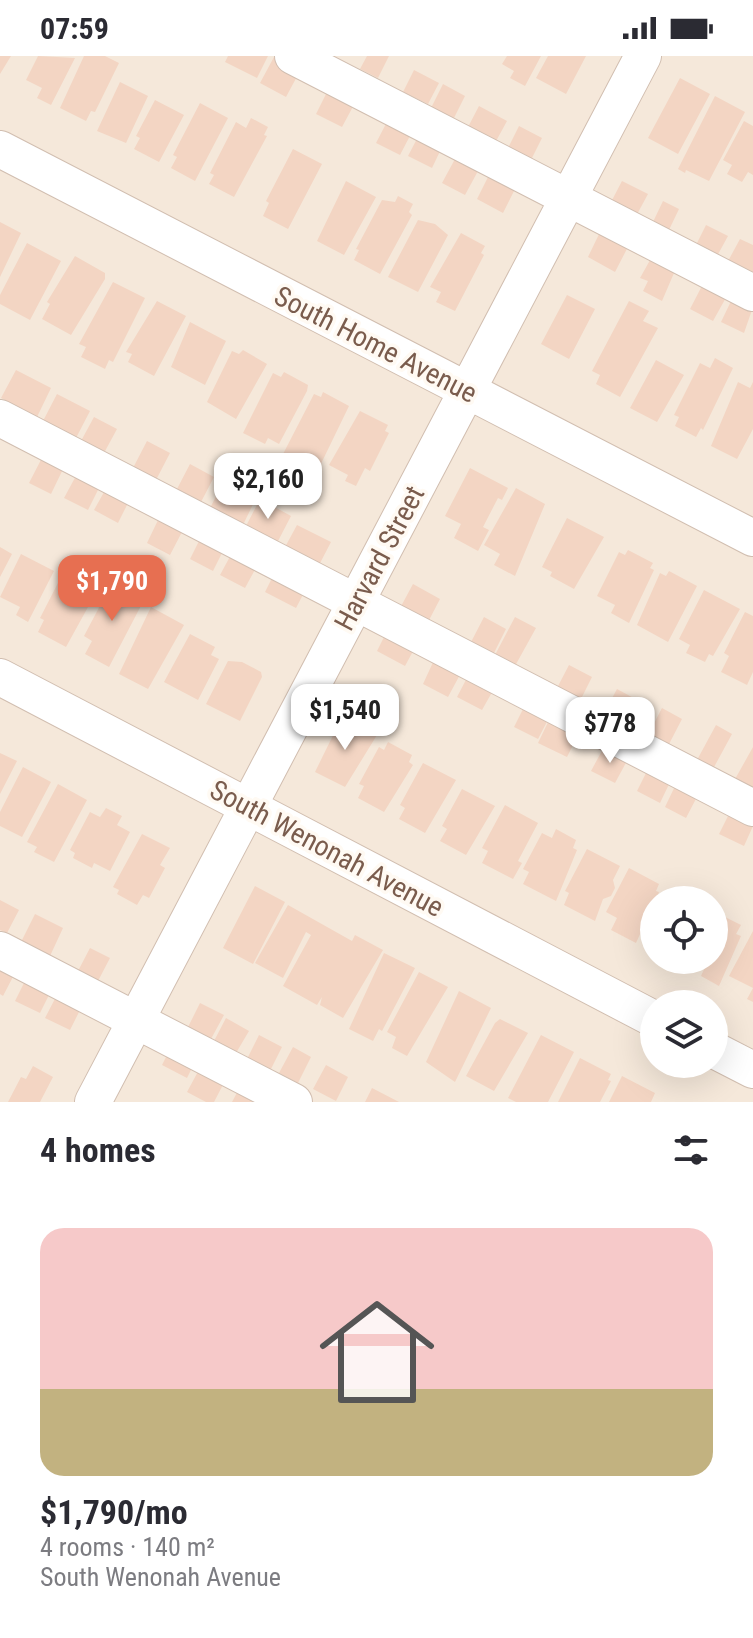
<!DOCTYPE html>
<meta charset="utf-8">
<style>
:root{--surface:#fff;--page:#f2f2f3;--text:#2b2b33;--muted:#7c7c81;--line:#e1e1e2;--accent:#e76f51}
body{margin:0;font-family:"Roboto Condensed",sans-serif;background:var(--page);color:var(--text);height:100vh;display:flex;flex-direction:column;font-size:30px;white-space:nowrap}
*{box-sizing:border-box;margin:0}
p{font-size:26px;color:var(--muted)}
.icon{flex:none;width:44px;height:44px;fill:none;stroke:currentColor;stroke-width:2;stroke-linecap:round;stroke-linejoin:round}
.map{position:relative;height:1046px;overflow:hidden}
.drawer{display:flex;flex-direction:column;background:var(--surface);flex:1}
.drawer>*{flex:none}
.controls{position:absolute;left:640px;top:830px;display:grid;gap:16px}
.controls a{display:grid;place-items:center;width:88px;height:88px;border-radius:50%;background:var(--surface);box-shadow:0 8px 32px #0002;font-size:40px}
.price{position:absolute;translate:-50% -68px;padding:0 18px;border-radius:16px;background:#fff;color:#222;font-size:26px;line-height:52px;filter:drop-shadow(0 2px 4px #0008)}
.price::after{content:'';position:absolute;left:50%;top:48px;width:24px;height:18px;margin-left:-12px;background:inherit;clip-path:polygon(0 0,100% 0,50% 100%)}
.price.current{background:var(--accent);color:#fff}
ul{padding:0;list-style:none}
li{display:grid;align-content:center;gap:16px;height:424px;padding:0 40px}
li+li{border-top:2px solid var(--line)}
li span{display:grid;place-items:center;height:248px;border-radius:24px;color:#555}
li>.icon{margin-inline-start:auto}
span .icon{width:144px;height:144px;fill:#fffc;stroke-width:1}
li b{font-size:34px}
h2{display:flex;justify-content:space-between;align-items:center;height:96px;padding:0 40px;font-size:34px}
.status{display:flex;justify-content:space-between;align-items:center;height:56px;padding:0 40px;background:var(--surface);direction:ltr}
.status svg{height:22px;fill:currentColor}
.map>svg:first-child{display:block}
.residential{fill:#f5e8da;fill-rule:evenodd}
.building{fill:#f3d5c3}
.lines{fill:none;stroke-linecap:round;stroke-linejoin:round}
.minor-casing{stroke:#d1beb0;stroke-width:38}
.minor{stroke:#fff;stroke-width:36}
.labels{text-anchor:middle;stroke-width:7;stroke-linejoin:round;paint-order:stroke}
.street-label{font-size:28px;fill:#7a5c4d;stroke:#fffaf3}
</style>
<div class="status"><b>07:59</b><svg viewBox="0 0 49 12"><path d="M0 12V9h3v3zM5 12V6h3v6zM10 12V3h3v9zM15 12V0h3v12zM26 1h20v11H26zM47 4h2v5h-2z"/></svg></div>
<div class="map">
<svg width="753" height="1046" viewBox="0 0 753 1046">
<rect width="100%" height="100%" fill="#fdf6ec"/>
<path class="residential" d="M0 0H753V1046H0ZM654 844H714V904H654ZM654 948H714V1008H654Z"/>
<path class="building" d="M0 0H11L0 18Z
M38 0 75 2 51 49 37 42 42 32 26 24Z
M84 0H105L119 7 95 56 91 55 86 65 60 52Z
M228 0H268L257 22 225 6Z
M367 0H389L378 22 360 13Z
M507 0H541L525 30 510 22 514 15 502 8Z
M548 0H586L566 38 536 22Z
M274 1 300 15 286 41 260 27Z
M414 14 439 27 428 48 403 36Z
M680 22 710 38 678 98 648 82Z
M120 26 148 40 126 87 97 75Z
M443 28 465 40 453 64 431 52Z
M329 32 356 45 342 71 316 58Z
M715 40 745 56 709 125 686 114 685 117 678 113Z
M155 44 184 59 159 106 134 93 140 82 136 80Z
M200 47 228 62 195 125 171 112 177 101 173 99Z
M479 50 507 65 495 87 467 73Z
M251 62 268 71 264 79 267 80 234 141 209 128 214 119 210 117 236 66 246 72Z
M389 62 413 74 400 99 376 87Z
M744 65 753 70V119L748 116 742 126 727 118 732 109 723 104Z
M519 70 542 82 530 106 507 94Z
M420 77 443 89 432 112 408 100Z
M293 93 322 108 288 173 263 160 269 147 266 145Z
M455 103 478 115 465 139 442 127Z
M489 119 515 133 503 157 477 143Z
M346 125 376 141 344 199 317 185Z
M622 125 648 138 635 162 610 148Z
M398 140 413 148 409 156 412 159 380 218 354 204 359 194 356 193 382 144 395 146Z
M663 145 679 153 668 176 652 168Z
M418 164 435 168 448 179 418 236 388 221Z
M0 166 21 177 0 221Z
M706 169 728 180 716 202 695 191Z
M602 172 630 187 615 216 588 201Z
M461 177 485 190 481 197 484 199 455 255 436 246 441 236 430 231Z
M740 183 753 189V220L727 207Z
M27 187 61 205 30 264 0 248V239Z
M654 197 677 210 662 245 643 235 648 225 640 222Z
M75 200 105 217V223L71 279 42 263 50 248 47 246Z
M113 226 145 242 113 306 109 304 105 313 81 301 86 291 79 288Z
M704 226 728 238 713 265 690 253Z
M567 239 595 253 569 303 541 288Z
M733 241 753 251 744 277 721 266Z
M157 245 186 260 154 320 128 306 132 298 126 296Z
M629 245 649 255 643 265 658 272 620 341 596 328 600 319 592 315Z
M190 266 226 285 205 329 171 311Z
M243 294 267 308 236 363 207 346 232 295 239 298Z
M715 302 733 312 703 374 701 372 696 381 675 370 679 361 674 359 700 307 710 312Z
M656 304 684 319 657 366 630 352Z
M16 314 51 332 37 361 1 342Z
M284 316 308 329 307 335 279 388 268 382 265 388 243 377 273 317 281 321Z
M738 326 750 332 753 326V373L737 403 711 390Z
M323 336 349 350 317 416 282 400 314 338 321 341Z
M57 338 90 355 76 382 43 365Z
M360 355 388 369 385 375 389 377 370 415 365 412 356 430 345 425 348 419 329 409Z
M94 361 117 373 104 397 81 385Z
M147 385 170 397 156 424 133 412Z
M44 398 65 409 51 438 29 427Z
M190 408 214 421 201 446 177 433Z
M470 412 508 432 502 444 498 442 483 471 489 474 478 495 454 482 461 468 445 460Z
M77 418 100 430 88 454 64 442Z
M223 427 255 444 243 469 210 452Z
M108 429 131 441 118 467 94 454Z
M516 432 545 448 515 520 494 509 500 498 484 489Z
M260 443 291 460 277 487 245 472Z
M159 462 183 474 170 499 147 487Z
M567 462 604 481 574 533 550 520 552 516 542 511Z
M297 469 331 486 318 511 284 493Z
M202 479 225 491 213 515 190 503Z
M0 491 12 498 0 521Z
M628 494 653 507 650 512 654 514 629 567 611 557 615 549 597 540 619 496 625 499Z
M233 495 258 508 245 532 220 519Z
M21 498 54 515 28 566 16 559 20 551 0 541Z
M277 512 308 529 296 552 265 536Z
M669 515 697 530 668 586 637 569 660 517 666 520Z
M59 525 93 542 66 591 38 576 44 564 40 562Z
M113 525 145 542 109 611 85 598 92 585 84 580Z
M413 528 440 543 427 568 399 554Z
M704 534 740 553 713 600 709 598 705 606 686 597 690 589 679 583Z
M151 551 184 569 148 633 119 618Z
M745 556 753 560V616L747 629 721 616 729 600 724 597Z
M484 561 506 573 493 599 470 588Z
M515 561 536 572 515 610 495 599Z
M389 571 418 586 405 610 377 595Z
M190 578 215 591 211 599 219 603 198 644 164 626Z
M435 602 462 615 448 641 423 628Z
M228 605 242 606 261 616 262 621 240 665 206 648Z
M569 609 592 621 580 645 557 632Z
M469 618 495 631 482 654 457 641Z
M617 633 641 646 628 670 604 657Z
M526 647 550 660 538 683 514 671Z
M662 652 682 663 668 690 648 679Z
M551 660 580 675 567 701 538 687Z
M342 661 377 679 345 731 315 716Z
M716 669 732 678 713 713 697 704Z
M388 686 412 699 409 706 413 709 384 756 358 742 364 730 359 728 379 691 384 694Z
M604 691 628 703 615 727 591 715Z
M753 691V735L734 725Z
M0 697 17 705 0 738Z
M423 707 456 724 425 777 399 763 405 752 400 749Z
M23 711 51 726 22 781 0 770V756Z
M649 711 672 722 660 747 637 735Z
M677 726 699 737 686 762 665 751Z
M58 728 87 744 54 806 34 796 37 791 27 786Z
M462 733 495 750 466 799 440 785 447 773 442 770Z
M505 749 538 767 518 805 522 807 513 823 482 807 488 795 482 792Z
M106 752 122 760 117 769 130 776 110 815 94 807 92 812 73 802 75 797 70 794 90 756 100 761Z
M731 754 753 770 744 790 719 778Z
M556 773 576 784 573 792 577 794 556 845 523 828 529 816 523 813 542 777 552 782Z
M142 778 170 792 160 809 165 812 149 842 143 839 137 849 117 838 119 834 113 831Z
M587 793 620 810 613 824 615 832 611 840 603 843 595 865 564 849 569 837 565 835Z
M629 812 659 828 656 835 659 836 636 887 611 874 617 862 606 856Z
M255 830 285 846 253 908 223 892Z
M670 835 687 844H665Z
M0 844 19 854 7 877 0 874Z
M288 849 352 885 355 879 383 894 343 962 320 949 322 941 317 949 283 930 311 879 306 876 283 922 255 907Z
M715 856 741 869 736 878 741 880 719 930 701 920 706 909 697 904H714Z
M35 858 63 872 50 900 21 886Z
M753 875V946L747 943 753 932 729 920Z
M90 892 110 902 98 925 78 915Z
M384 897 415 912 382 975 379 973 373 985 349 973Z
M0 907 16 915 3 940 0 938Z
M419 916 448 931 407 1000 392 992 396 981 387 976Z
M27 921 52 933 40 957 15 945Z
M459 935 491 952 455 1026 426 1006Z
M58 937 82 950 70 974 45 962Z
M200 947 224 959 211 983 188 971Z
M226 962 249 975 236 997 214 985Z
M500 963 528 977 494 1035 466 1020 495 967Z
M259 979 282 991 270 1015 247 1003Z
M541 979 574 996 548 1046H516L508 1042Z
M293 991 311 1001 298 1027 279 1017Z
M170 993 195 1006 187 1022 162 1009Z
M580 1002 611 1018 608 1024 611 1025 600 1046H558Z
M326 1009 348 1021 336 1045 313 1033Z
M33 1010 53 1021 40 1046H8L21 1021 26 1023Z
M201 1010 226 1023 214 1046H206L187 1036Z
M622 1020 655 1037 651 1046H609Z
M240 1031 255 1039 252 1046H232Z
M372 1032 399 1046H365Z"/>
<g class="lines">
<defs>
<path id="minor" d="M293 0 753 237
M0 93 753 482
M0 362 753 752
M0 621 654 963
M0 894 294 1046
M714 994 753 1014
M93 1046 643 0"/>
</defs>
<use href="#minor" class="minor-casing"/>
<use href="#minor" class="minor"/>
</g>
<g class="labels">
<g class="street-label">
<text transform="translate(376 288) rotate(27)" y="10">South Home Avenue</text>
<text transform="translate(379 502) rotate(-62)" y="10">Harvard Street</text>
<text transform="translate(327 792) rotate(28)" y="10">South Wenonah Avenue</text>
</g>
</g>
</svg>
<div class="controls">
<a><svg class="icon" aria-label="locate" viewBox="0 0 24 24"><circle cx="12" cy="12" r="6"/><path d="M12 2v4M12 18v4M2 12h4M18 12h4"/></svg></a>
<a><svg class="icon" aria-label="layers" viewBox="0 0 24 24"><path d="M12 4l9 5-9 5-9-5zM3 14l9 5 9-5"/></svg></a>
</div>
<b class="price" style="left:268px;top:465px">$2,160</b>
<b class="price current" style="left:112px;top:567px">$1,790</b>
<b class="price" style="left:345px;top:696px">$1,540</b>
<b class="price" style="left:610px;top:709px">$778</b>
</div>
<section class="drawer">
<h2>4 homes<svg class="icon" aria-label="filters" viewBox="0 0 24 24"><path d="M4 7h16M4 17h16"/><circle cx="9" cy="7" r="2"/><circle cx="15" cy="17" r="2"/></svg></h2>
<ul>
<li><span style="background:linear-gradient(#f6c9c9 65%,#c2b280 0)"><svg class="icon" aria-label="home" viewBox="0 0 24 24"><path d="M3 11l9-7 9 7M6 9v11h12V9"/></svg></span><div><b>$1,790/mo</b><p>4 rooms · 140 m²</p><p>South Wenonah Avenue</p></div></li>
</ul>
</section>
